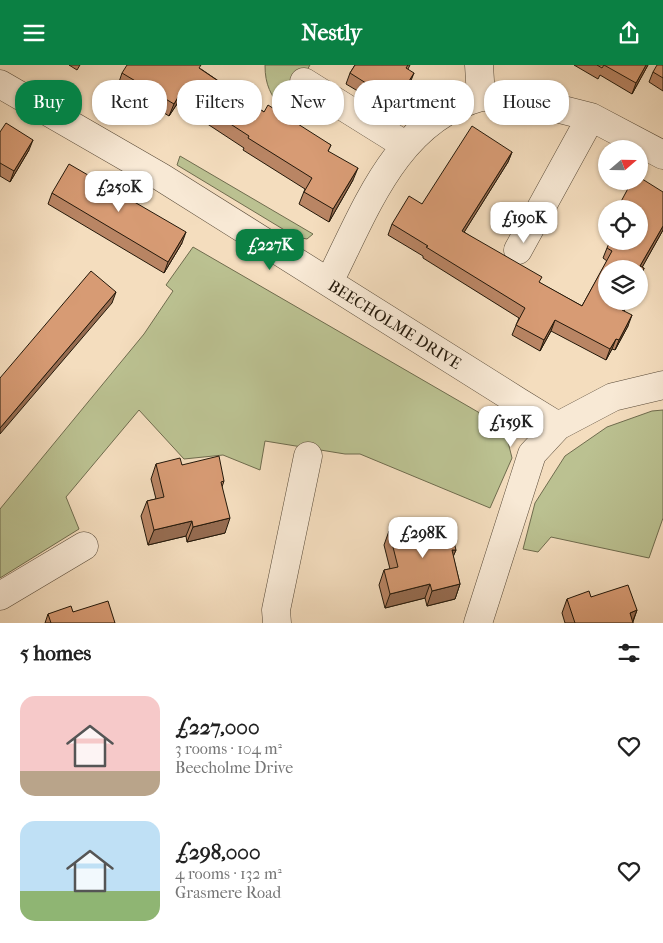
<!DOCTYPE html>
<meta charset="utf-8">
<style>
:root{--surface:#fff;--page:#f2f2f2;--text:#222;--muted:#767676;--accent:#0b8043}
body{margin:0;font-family:"IM FELL French Canon",serif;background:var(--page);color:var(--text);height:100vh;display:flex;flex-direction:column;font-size:19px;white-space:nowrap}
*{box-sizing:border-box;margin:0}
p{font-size:16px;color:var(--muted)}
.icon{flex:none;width:28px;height:28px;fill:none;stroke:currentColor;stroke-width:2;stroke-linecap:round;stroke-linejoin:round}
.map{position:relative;height:558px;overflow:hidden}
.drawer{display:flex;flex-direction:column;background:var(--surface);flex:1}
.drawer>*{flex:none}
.hud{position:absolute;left:15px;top:15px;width:634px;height:45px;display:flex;gap:10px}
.needle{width:32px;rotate:70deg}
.controls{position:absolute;left:598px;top:75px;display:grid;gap:10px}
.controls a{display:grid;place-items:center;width:50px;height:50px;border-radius:50%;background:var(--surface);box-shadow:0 1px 4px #0004;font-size:25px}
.price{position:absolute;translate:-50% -42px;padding:0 11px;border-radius:10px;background:#fff;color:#222;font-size:16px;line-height:32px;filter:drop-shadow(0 1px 2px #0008)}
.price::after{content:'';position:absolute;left:50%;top:30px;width:15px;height:11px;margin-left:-8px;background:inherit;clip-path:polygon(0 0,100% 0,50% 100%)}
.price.active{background:var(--accent);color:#fff}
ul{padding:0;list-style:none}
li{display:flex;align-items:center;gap:15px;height:125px;padding:0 20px}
li span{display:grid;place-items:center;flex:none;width:140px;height:100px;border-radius:15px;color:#555}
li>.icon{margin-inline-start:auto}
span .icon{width:60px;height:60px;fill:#fffc;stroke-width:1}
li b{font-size:21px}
h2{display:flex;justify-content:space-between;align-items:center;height:60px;padding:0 20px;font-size:21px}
.pill{padding:0 18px;border-radius:20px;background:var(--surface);box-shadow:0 1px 4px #0004;font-size:18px;line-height:45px}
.pill.active{background:var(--accent);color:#fff}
header{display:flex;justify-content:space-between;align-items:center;height:65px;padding:0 20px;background:var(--accent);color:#fff;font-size:22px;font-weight:700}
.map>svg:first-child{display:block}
.green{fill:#bbc191;stroke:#6f6c4e}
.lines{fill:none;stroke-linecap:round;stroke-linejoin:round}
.minor-casing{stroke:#574937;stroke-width:29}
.minor{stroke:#f8e9d5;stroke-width:28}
.wall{fill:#b98564;stroke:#23180a}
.shaded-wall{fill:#966c51;stroke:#23180a}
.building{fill:#d79b74;stroke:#23180a}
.labels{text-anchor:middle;stroke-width:4;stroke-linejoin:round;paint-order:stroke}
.street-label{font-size:16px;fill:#23180a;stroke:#f8e9d5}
</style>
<header><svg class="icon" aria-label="menu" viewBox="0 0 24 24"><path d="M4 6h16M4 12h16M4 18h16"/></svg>Nestly<svg class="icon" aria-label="share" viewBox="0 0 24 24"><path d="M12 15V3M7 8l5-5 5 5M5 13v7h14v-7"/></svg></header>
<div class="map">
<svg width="663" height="558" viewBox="0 0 663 558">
<rect width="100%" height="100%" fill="#f4ddbe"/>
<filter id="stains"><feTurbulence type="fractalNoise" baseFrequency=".004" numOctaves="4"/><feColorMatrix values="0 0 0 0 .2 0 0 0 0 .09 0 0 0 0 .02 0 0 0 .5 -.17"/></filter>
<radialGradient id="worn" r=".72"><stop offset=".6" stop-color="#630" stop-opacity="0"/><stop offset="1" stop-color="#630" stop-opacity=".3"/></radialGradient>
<path class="green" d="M265 0H310L282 46C271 29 265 21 265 0Z
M180 91 313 169 307 174 296 172 177 100Z
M193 182 497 358 506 369 512 393 490 443 360 389H345L265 376 260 405 223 390 184 394 139 345 66 432 79 464 0 513V444L144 269 173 226 166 220Z
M663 345V453L649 493 551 472 538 487 523 484 535 438 565 391 607 362 652 346Z"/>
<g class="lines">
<defs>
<path id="minor" d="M304 17 405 80
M0 19 161 112 519 337 558 361
M481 32H504L524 35 591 52 663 90
M518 185 591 52
M329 217C365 146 396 55 481 32L479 0
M0 531 84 481
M277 558 276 545 308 391
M478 558 532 389 558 361 613 332 663 320"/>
</defs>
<use href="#minor" class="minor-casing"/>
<use href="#minor" class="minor"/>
</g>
<path class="wall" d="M69 0H80L77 5Z
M355 0H410L408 4 410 18 393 47 346 19 350 8Z
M574 0H648L632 29 600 10 598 14Z
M663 0V26L649 17 653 7Z
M201 4 264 47 331 80 328 86 353 115 329 157 299 139 305 124 243 85 244 83 177 39 169 51 118 20 122 8Z
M0 67 29 85 10 117 0 111Z
M512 87 508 97 464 167 540 218 582 241 607 196 603 193 607 183 663 127V165L642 202 641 214 606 236H629L624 246 628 261 615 285 612 284 606 295 551 266 540 286 512 270 519 253 423 193V191L388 170 392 159 422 139Z
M52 128 182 178 164 208 48 139Z
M156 399 182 400 224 416 222 422 225 468 187 477 186 471 148 480 141 451 147 436 156 434 151 414Z
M416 465 456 485 453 491 460 519 455 534 427 541 425 533 385 543 379 520 384 505 390 504 384 480 389 466Z
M591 532 637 545 633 557V558H565L562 548 567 534Z
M73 547 115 558H45L48 549Z"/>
<path class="shaded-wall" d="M646 0H648L632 29 636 18Z
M414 8 410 18 393 47 396 37Z
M181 27 177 39 169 51 174 39Z
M33 75 29 85 10 117 14 106Z
M512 87 508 97 458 177 462 166Z
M358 103 353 115 329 157 333 144Z
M663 161V165L639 208 640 201Z
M186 167 182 178 164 208 168 197Z
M644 203 641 214 639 217V214Z
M116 227 112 238 0 369V363Z
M627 236H629L618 256 622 245Z
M632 250 628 261 615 285 619 275Z
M555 255 551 266 540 286 544 275Z
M616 274 612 284 606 295 610 284Z
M230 453 225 468 187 477 193 462Z
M192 456 186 471 148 480 154 465Z
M452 485H456L450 499Z
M430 519 425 533 385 543 390 529Z
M460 519 455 534 427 541 432 526Z
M637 545 632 558 630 548Z"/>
<path class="building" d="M127 0H201L199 3 264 47 268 40 331 80 328 86 358 103 333 144 304 127 312 113 248 73 249 71 181 27 174 39 122 8Z
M355 0H408L406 3 414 8 396 37 350 8Z
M597 0H604L602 3Z
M604 0H646L636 18Z
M657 0H663V13L653 7Z
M6 58 33 75 14 106 0 98V67Z
M472 61 512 87 462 166 542 212 539 217 582 241 612 186 607 183 610 176H639V144H617L632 116H639V112L663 127V161L640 201 644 203 639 214V204H606V236H627L622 245 632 250 619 275 616 274 610 284 555 255 544 275 516 260 525 243 426 182 428 181 392 159 409 131 422 139Z
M69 99 186 167 168 197 52 128Z
M91 206 116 227 0 363V313Z
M219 391 224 416 221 417 230 453 193 462 192 456 154 465 147 436 164 432 156 399 180 393 182 400Z
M449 457 456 485H452L460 519 432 526 430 519 390 529 384 505 398 502 389 466 415 459 416 465Z
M628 520 637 545 630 548 633 558H575L567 534 589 526 591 532Z
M108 536 115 558H51L48 549 71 541 73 547Z"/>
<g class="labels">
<g class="street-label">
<text transform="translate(395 259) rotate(32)" y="6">BEECHOLME DRIVE</text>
</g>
</g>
<rect width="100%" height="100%" filter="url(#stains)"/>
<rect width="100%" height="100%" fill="url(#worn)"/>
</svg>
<div class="controls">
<a><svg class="needle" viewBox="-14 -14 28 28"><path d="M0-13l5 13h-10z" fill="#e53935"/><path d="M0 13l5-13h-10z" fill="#767676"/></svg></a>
<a><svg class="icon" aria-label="locate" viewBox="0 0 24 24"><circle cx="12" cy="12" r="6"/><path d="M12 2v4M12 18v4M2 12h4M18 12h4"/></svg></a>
<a><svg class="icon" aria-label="layers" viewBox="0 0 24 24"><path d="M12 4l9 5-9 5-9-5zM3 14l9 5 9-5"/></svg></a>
</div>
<b class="price" style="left:119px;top:148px">£250K</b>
<b class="price" style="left:524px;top:179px">£190K</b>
<b class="price active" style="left:270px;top:206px">£227K</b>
<b class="price" style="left:511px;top:383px">£159K</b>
<b class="price" style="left:423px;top:494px">£298K</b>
<div class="hud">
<a class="pill active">Buy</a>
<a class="pill">Rent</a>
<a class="pill">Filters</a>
<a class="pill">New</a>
<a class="pill">Apartment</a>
<a class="pill">House</a>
</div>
</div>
<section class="drawer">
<h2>5 homes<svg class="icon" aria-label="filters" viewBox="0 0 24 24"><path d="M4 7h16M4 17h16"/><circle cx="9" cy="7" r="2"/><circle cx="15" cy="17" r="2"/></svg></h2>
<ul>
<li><span style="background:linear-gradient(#f6c9c9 75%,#b9a48a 0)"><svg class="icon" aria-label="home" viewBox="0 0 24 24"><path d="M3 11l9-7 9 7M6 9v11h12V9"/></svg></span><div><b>£227,000</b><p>3 rooms · 104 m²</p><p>Beecholme Drive</p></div><svg class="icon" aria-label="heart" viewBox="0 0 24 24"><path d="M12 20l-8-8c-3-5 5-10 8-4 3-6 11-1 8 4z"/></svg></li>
<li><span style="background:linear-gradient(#bfe0f5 70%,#8fb573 0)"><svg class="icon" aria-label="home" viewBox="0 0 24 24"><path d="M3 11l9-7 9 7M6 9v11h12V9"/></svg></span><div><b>£298,000</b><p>4 rooms · 132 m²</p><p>Grasmere Road</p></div><svg class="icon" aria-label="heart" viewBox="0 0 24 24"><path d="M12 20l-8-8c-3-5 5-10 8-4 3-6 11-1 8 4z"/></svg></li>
</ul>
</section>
